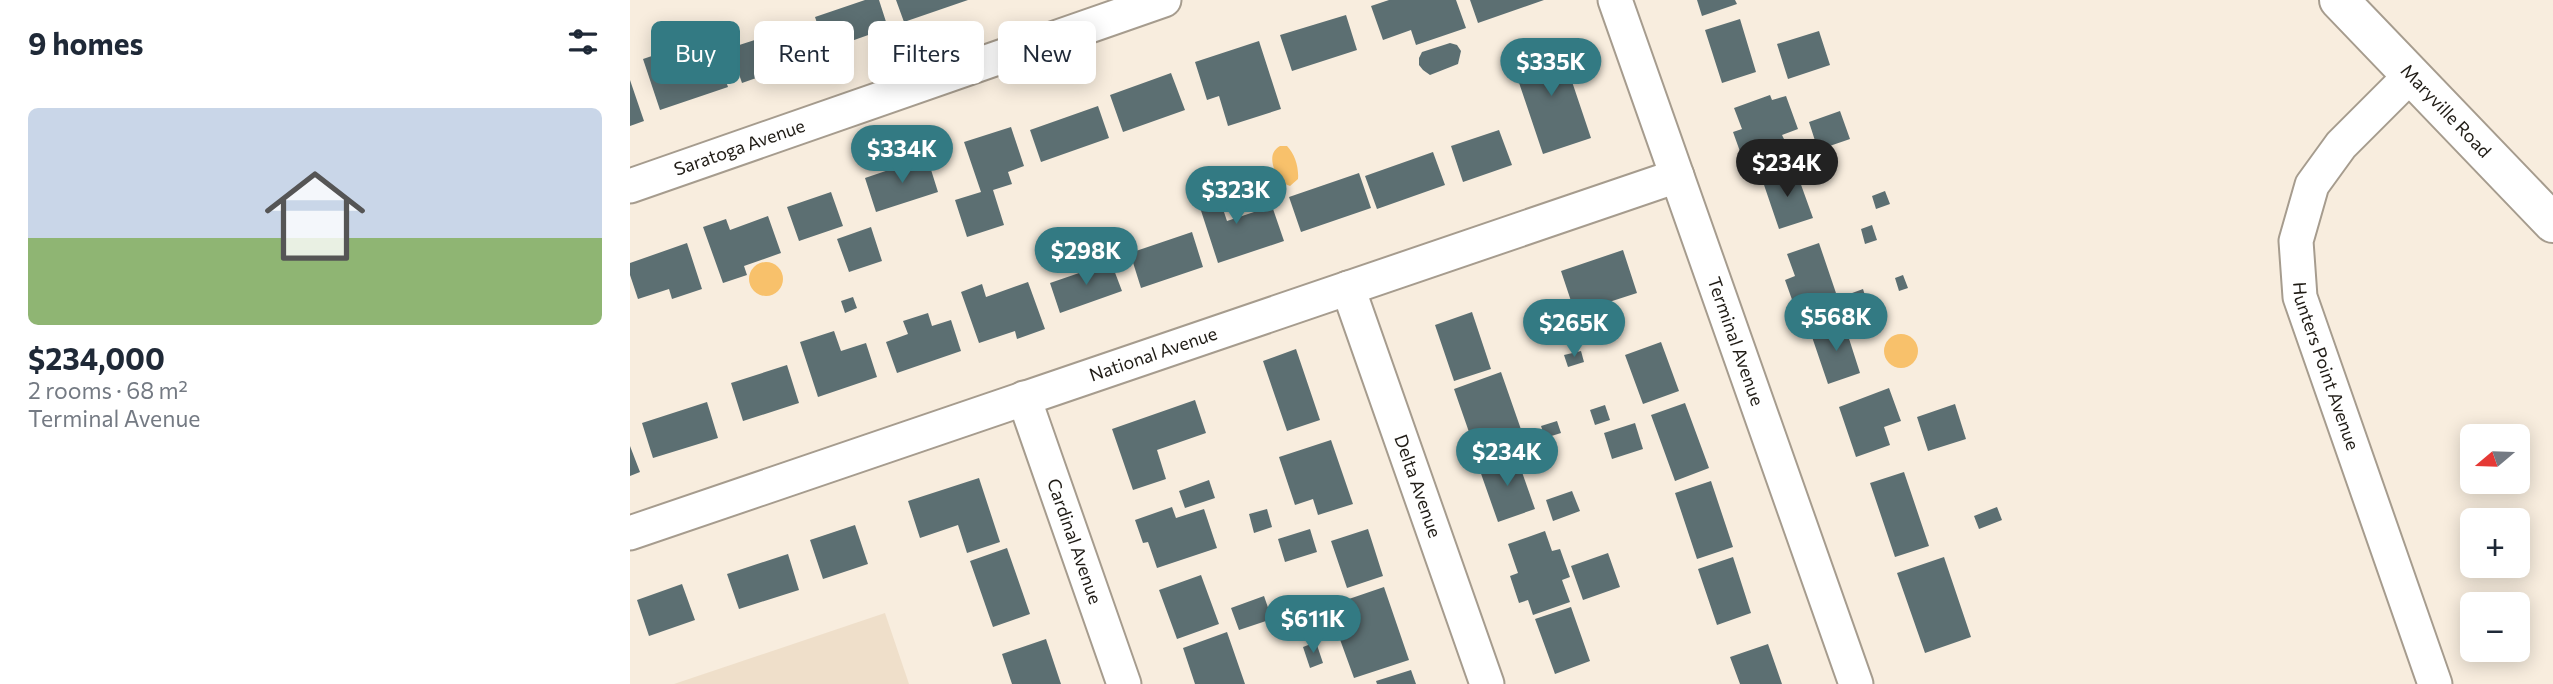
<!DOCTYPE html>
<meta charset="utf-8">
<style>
:root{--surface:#fff;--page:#f6f6f7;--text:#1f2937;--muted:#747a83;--accent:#337a83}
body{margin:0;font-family:Commissioner,sans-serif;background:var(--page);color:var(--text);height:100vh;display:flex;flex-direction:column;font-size:26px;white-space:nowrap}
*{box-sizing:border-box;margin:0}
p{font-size:23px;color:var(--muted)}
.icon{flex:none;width:38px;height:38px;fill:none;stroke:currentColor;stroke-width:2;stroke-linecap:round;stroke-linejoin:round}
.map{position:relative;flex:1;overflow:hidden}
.panel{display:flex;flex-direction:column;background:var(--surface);width:630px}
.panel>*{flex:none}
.hud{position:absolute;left:21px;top:21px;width:665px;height:63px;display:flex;gap:14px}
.needle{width:46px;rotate:251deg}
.fabs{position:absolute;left:1830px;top:424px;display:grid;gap:14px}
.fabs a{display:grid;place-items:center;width:70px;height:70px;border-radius:10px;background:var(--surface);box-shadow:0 4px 18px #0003;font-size:35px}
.price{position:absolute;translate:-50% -60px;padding:0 16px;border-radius:24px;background:var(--accent);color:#fff;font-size:23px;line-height:46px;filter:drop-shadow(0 2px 4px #0008)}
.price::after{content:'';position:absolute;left:50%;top:42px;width:21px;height:16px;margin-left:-10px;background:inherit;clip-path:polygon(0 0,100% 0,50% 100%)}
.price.active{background:#222;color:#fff}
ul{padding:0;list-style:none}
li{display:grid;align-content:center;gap:14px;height:371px;padding:0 28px}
li span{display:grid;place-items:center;height:217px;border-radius:10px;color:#555}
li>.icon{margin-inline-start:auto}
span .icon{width:126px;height:126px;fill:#fffc;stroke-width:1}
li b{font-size:30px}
h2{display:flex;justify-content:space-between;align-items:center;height:84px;padding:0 28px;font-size:30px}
.pill{padding:0 24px;border-radius:10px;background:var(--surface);box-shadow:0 4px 18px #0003;font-size:24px;line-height:63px}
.pill.active{background:var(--accent);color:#fff}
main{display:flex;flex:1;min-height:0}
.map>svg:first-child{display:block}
.built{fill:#efdfca}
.water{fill:#f8c16b}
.building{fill:#5c6f72}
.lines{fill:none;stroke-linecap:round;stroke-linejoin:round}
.street-casing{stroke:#a69c8e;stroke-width:37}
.secondary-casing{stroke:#a69c8e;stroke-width:42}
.street{stroke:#fff;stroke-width:33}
.secondary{stroke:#fff;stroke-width:38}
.labels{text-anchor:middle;stroke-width:7;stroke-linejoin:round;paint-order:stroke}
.street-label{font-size:18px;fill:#1f1b15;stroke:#fefbf8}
</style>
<main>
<section class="panel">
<h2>9 homes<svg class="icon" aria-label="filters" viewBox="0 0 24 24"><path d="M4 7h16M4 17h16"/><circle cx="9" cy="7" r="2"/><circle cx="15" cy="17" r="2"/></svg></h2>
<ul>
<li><span style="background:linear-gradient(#c9d6e8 60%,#8fb573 0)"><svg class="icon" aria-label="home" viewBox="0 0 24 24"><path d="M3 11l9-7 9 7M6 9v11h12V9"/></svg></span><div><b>$234,000</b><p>2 rooms · 68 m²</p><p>Terminal Avenue</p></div></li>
</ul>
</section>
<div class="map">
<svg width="1923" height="684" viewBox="0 0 1923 684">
<rect width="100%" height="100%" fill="#f8edde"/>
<path class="built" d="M255 613 279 684H44Z"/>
<path class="water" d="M650 146H657C665 154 669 168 668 179L660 186 650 182C644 170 636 154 650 146Z
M119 279a17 17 0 1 1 34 0a17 17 0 1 1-34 0Z
M1254 351a17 17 0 1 1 34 0a17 17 0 1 1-34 0Z"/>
<path class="building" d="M235 0H249L258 28 196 50 185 17Z
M266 0H338L274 22Z
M759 0H826L836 28 786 45 781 30 753 40 741 6Z
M840 0H914L848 23Z
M1067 0H1105L1107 4 1072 16Z
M716 15 727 50 662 71 650 35Z
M1110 19 1126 72 1092 83 1075 30Z
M1189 31 1200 65 1158 79 1147 44Z
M146 33 158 67 112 83 100 48Z
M81 36 98 87 30 110 13 59Z
M629 41 651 109 598 126 589 96 577 100 565 62Z
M820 43 827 45 831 51 828 64 800 75 793 70 789 65V58L792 52Z
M929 43 961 138 913 154 881 59Z
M541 73 555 110 493 132 480 95Z
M0 80 14 121 0 126Z
M1140 95 1142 100 1156 96 1168 129 1152 135 1155 141 1112 157 1103 132 1112 129 1104 108Z
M468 106 479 138 411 162 400 130Z
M1210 111 1220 139 1188 150 1179 122Z
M381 127 394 166 378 172 382 184 363 190 374 225 337 237 325 200 351 192 334 142Z
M869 130 882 165 833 182 821 146Z
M803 152 815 185 747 209 735 176Z
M297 157 308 192 246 212 235 178Z
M1165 168 1183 218 1149 229 1132 179Z
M729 173 741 208 671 232 659 197Z
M583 179 597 221 642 206 654 241 588 263 563 186Z
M1255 191 1260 204 1246 209 1242 196Z
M201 192 213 226 169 241 157 207Z
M138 216 151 253 114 266 117 275 93 283 73 227 96 219 100 230Z
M1242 225 1247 240 1235 244 1231 229Z
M241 227 252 261 219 272 207 239Z
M562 232 573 267 511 288 500 253Z
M57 243 72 289 42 299 39 289 8 299 0 275V263Z
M1189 243 1206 293 1165 308 1155 280 1165 276 1157 254Z
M993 250 1007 293 945 313 931 271Z
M481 262 492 291 430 313 420 283Z
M1273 275 1278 288 1269 291 1265 278Z
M398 282 415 329 387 339 385 331 349 343 331 292 352 284 356 297Z
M1233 289 1237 302 1218 308 1214 296Z
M223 297 227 308 215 313 211 301Z
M842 312 861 369 824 381 805 325Z
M298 313 302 326 321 320 331 351 267 373 256 342 278 334 273 321Z
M1214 323 1230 373 1198 384 1181 334Z
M204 331 211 351 236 343 247 377 188 397 170 342Z
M1031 342 1049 391 1013 404 995 355Z
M666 349 690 420 657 431 633 361Z
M951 351 954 362 938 367 934 355Z
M157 365 169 403 113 421 101 383Z
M871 372 894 438 847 455 824 389Z
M1259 388 1271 421 1254 427 1260 445 1226 457 1209 407Z
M565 400 576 433 527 450 536 479 503 490 482 429Z
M77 402 88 438 23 458 12 423Z
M1055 403 1079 468 1045 481 1021 415Z
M1325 404 1336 439 1298 451 1287 417Z
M975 405 980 420 965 425 960 410Z
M927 421 931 433 915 438 911 426Z
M1005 423 1013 449 982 459 974 433Z
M701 440 723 504 688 515 683 499 665 505 649 457Z
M0 446 10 472 0 476Z
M886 455 905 509 868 522 849 468Z
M1274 472 1299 546 1265 557 1240 483Z
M349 478 370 542 337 553 328 525 290 538 278 501Z
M579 480 585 498 555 508 549 491Z
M1081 481 1103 547 1067 559 1045 493Z
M942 491 950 511 923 521 916 500Z
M542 507 546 518 574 509 587 548 527 568 518 542 513 543 505 520Z
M1367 507 1372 520 1349 529 1344 516Z
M637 509 642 527 624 533 619 514Z
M225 525 238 564 193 579 180 540Z
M680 529 687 552 655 562 648 539Z
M738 529 753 576 717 588 701 541Z
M915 531 922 551 930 549 940 577 932 580 940 602 903 615 898 600 889 603 880 576 888 573 878 544Z
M377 548 400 614 363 627 340 561Z
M978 553 990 587 953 600 941 566Z
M158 554 169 590 109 609 97 574Z
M1103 557 1121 613 1087 625 1068 569Z
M1314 557 1341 637 1295 653 1267 573Z
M571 575 589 624 547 639 529 590Z
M52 584 65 620 19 636 7 600Z
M754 587 779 660 724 678 708 634 722 629 713 601Z
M634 596 642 619 609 630 601 608Z
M941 607 960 661 925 674 905 619Z
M597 632 615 684H565L553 648Z
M416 639 431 684H382L372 654Z
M686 642 693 663 680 668 673 647Z
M1138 644 1152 684H1110L1100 657Z
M781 670 786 684H747L746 681Z"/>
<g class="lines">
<defs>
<g id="street">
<path id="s1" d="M985 0 1226 684"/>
<path id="s2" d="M1781 75 1711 145 1682 185 1666 241 1670 297 1805 684"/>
<path id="s3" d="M0 186 534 0"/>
<path id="s4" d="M718 288 857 684"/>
<path id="s5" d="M394 398 494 684"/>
<path id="s6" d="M0 533 1047 176"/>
</g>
<g id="secondary">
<path id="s7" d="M1709 0 1923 223"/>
</g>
</defs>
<use href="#street" class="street-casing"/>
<use href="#secondary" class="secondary-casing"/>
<use href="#street" class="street"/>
<use href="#secondary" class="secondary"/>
</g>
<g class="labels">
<g class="street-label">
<text dy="6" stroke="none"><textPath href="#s7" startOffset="154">Maryville Road</textPath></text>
<text dy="6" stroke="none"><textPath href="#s3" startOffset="116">Saratoga Avenue</textPath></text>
<text dy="6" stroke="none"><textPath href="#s1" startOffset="362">Terminal Avenue</textPath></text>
<text dy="6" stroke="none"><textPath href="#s6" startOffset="553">National Avenue</textPath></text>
<text dy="6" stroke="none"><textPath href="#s2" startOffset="336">Hunters Point Avenue</textPath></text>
<text dy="6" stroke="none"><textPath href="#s4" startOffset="210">Delta Avenue</textPath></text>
<text dy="6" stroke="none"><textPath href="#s5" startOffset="152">Cardinal Avenue</textPath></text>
</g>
</g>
</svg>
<div class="fabs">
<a><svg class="needle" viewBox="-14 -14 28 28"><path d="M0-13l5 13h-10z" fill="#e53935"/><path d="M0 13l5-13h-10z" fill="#747a83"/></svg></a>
<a>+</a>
<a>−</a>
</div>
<b class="price" style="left:921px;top:98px">$335K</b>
<b class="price" style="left:272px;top:185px">$334K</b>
<b class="price active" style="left:1157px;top:199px">$234K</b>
<b class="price" style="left:606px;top:226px">$323K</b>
<b class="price" style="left:456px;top:287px">$298K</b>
<b class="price" style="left:1206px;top:353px">$568K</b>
<b class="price" style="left:944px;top:359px">$265K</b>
<b class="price" style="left:877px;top:488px">$234K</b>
<b class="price" style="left:683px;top:655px">$611K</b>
<div class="hud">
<a class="pill active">Buy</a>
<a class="pill">Rent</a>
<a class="pill">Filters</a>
<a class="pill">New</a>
</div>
</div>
</main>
